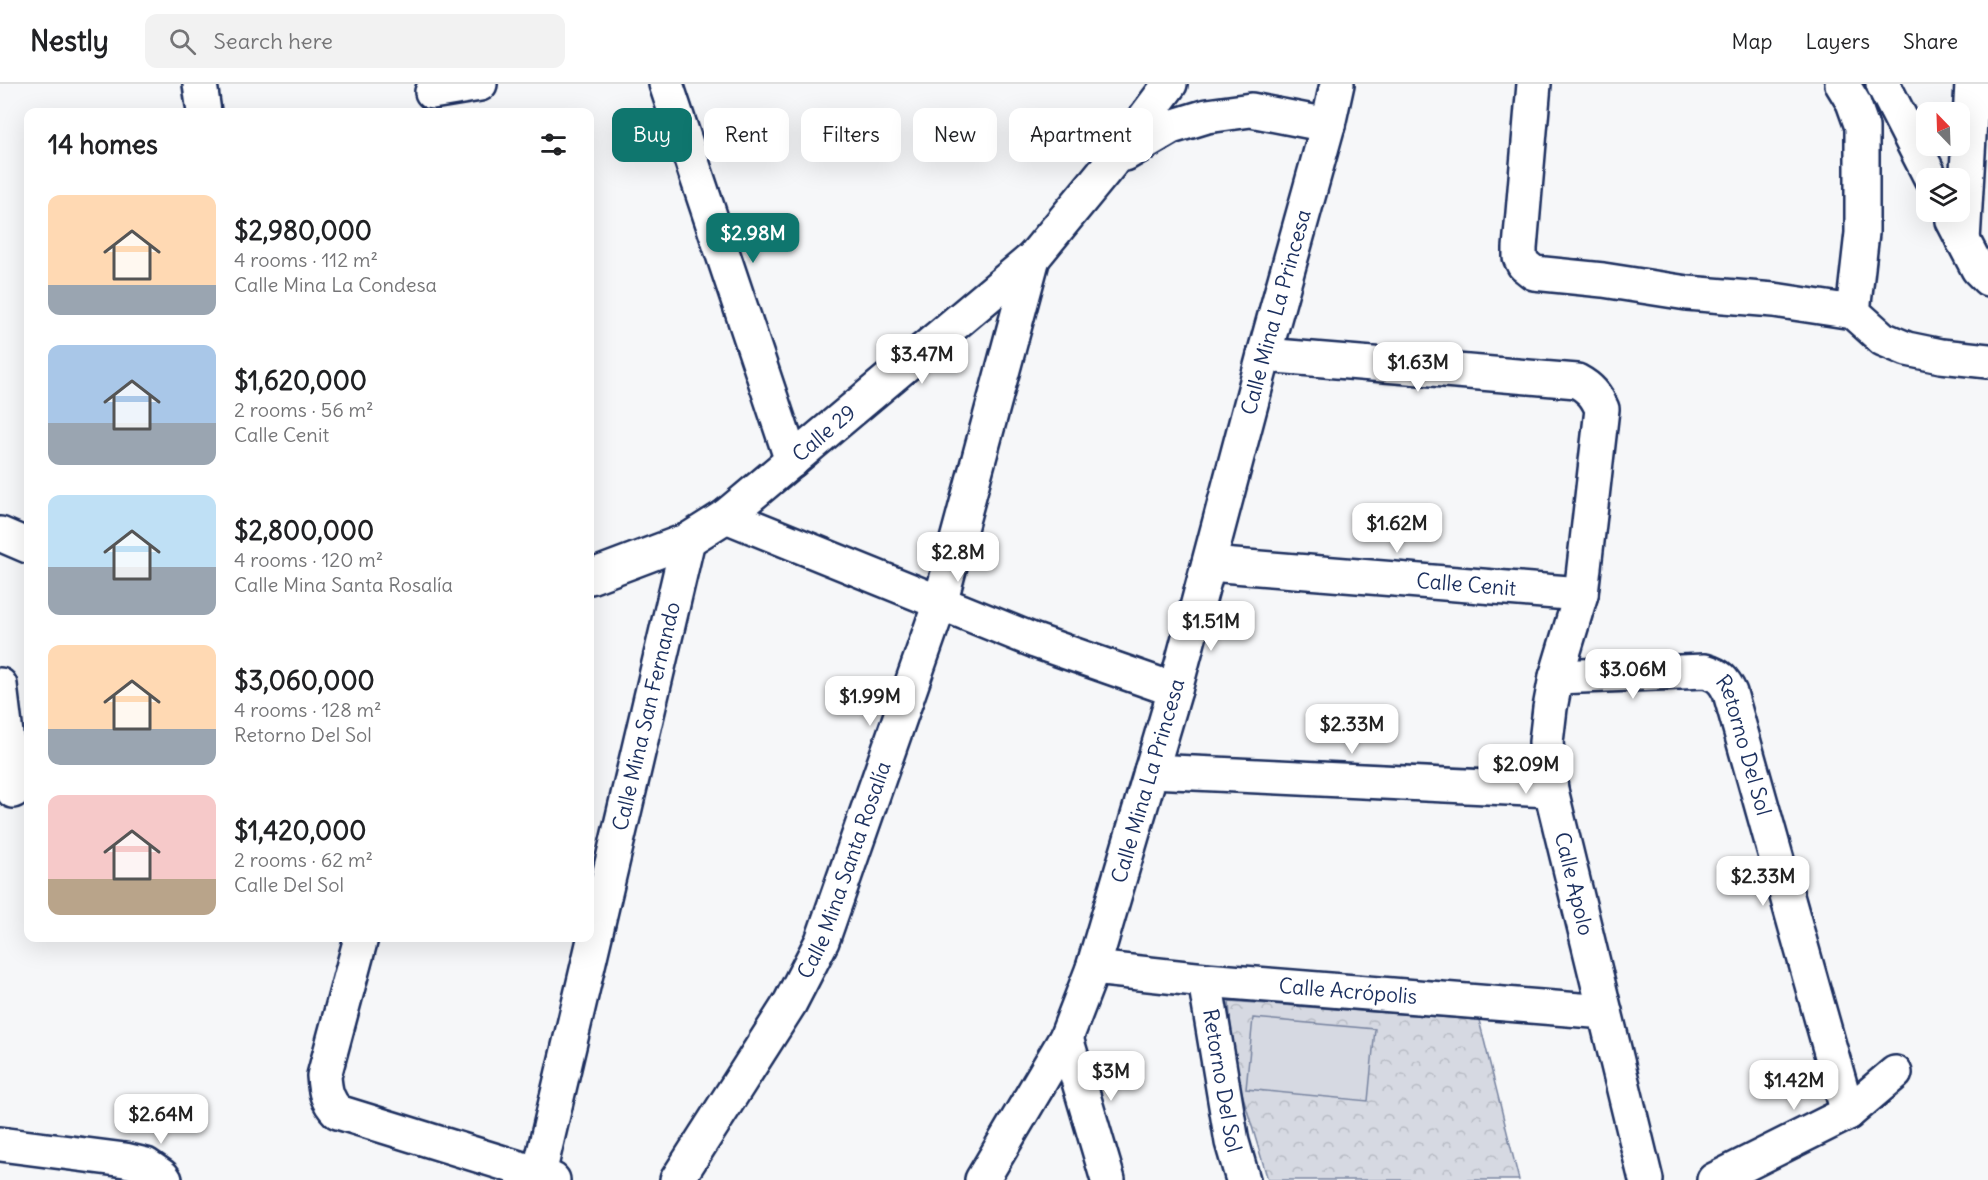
<!DOCTYPE html>
<meta charset="utf-8">
<style>
:root{--surface:#fff;--page:#f2f2f2;--text:#202124;--muted:#757577;--line:#e0e0e0;--accent:#0f766e}
body{margin:0;font-family:Delius,sans-serif;background:var(--page);color:var(--text);height:100vh;display:flex;flex-direction:column;font-size:22px;white-space:nowrap}
*{box-sizing:border-box;margin:0}
p{font-size:20px;color:var(--muted)}
.icon{flex:none;width:33px;height:33px;fill:none;stroke:currentColor;stroke-width:2;stroke-linecap:round;stroke-linejoin:round}
.map{position:relative;flex:1;overflow:hidden}
.drawer{position:absolute;left:24px;top:24px;width:570px;height:834px;display:flex;flex-direction:column;background:var(--surface);border-radius:12px;box-shadow:0 6px 24px #0002}
.drawer>*{flex:none}
.top-card{position:absolute;left:612px;top:24px;width:570px;height:54px;display:flex;gap:12px}
.needle{width:39px;rotate:337deg}
.controls{position:absolute;left:1916px;top:18px;display:grid;gap:12px}
.controls a{display:grid;place-items:center;width:54px;height:54px;border-radius:12px;background:var(--surface);box-shadow:0 6px 24px #0002;font-size:30px}
.price{position:absolute;translate:-50% -51px;padding:0 14px;border-radius:12px;background:#fff;color:#222;font-size:20px;line-height:39px;filter:drop-shadow(0 2px 3px #0008)}
.price::after{content:'';position:absolute;left:50%;top:36px;width:18px;height:14px;margin-left:-9px;background:inherit;clip-path:polygon(0 0,100% 0,50% 100%)}
.price.active{background:var(--accent);color:#fff}
ul{padding:0;list-style:none}
li{display:flex;align-items:center;gap:18px;height:150px;padding:0 24px}
li span{display:grid;place-items:center;flex:none;width:168px;height:120px;border-radius:12px;color:#555}
li>.icon{margin-inline-start:auto}
span .icon{width:72px;height:72px;fill:#fffc;stroke-width:1}
li b{font-size:26px}
h2{display:flex;justify-content:space-between;align-items:center;height:72px;padding:0 24px;font-size:26px}
.pill{padding:0 21px;border-radius:12px;background:var(--surface);box-shadow:0 6px 24px #0002;font-size:21px;line-height:54px}
.pill.active{background:var(--accent);color:#fff}
header{display:flex;align-items:center;gap:36px;box-sizing:border-box;height:84px;padding:0 30px;background:var(--surface);border-bottom:2px solid var(--line)}
header strong{font-size:28px}
nav{display:flex;gap:33px;margin-inline-start:auto;font-size:21px}
.search{width:420px;height:54px;background:var(--page);display:flex;align-items:center;gap:15px;box-sizing:border-box;padding:0 21px;border-radius:12px;color:var(--muted);font-size:22px}
.map>svg:first-child{display:block}
.park{fill:url(#park-crowns);stroke:#7884a0;stroke-width:1.5}
.garden{fill:#d6d9e2;stroke:#7884a0;stroke-width:1.5}
.lines{fill:none;stroke-linecap:round;stroke-linejoin:round}
.minor-casing{stroke:#1b2f5e;stroke-width:38}
.minor{stroke:#fff;stroke-width:33}
.labels{text-anchor:middle;stroke-width:4.5;stroke-linejoin:round;paint-order:stroke}
.street-label{font-size:21px;fill:#1b2f5e;stroke:#fff}
</style>
<header>
<strong>Nestly</strong>
<div class="search"><svg class="icon" aria-label="search" viewBox="0 0 24 24"><circle cx="10" cy="10" r="6"/><path d="M15 15l6 6"/></svg>Search here</div>
<nav><a>Map</a><a>Layers</a><a>Share</a></nav>
</header>
<div class="map">
<svg width="1988" height="1096" viewBox="0 0 1988 1096">
<defs>
<pattern id="park-crowns" width="20" height="18" patternUnits="userSpaceOnUse" patternTransform="scale(1.5)"><rect width="20" height="18" fill="#d6d9e2"/><path d="M2 6a3 3 0 1 1 6 0M12 15a3 3 0 1 1 6 0" fill="none" stroke="#b7bbc4"/></pattern>
</defs>
<rect width="100%" height="100%" fill="#f6f7f9"/>
<filter id="ink" filterUnits="userSpaceOnUse"><feTurbulence type="fractalNoise" baseFrequency=".0167" numOctaves="2"/><feDisplacementMap in="SourceGraphic" scale="12" xChannelSelector="R" yChannelSelector="G"/><feConvolveMatrix kernelMatrix="1 2 1 2 8 2 1 2 1" color-interpolation-filters="sRGB"/></filter>
<g filter="url(#ink)">
<path class="park" d="M1229 917 1479 936 1519 1096H1268L1233 979Z"/>
<path class="garden" d="M1253 934 1375 945 1368 1017 1246 1005Z"/>
<g class="lines">
<defs>
<g id="minor">
<path d="M200 0 204 28"/>
<path d="M666 0 792 377"/>
<path d="M1534 0 1520 164V173L1524 181 1534 189 1603 196 1687 209 1774 216 1853 228 1883 255 1907 265 1941 272 1988 277"/>
<path d="M1842 0 1853 18 1862 43V149L1853 228"/>
<path d="M1883 0 1931 94"/>
<path d="M432 8 480 0"/>
<path d="M1125 70 1171 43 1207 32 1251 26 1328 41"/>
<path d="M1953 137 1978 185 1988 195"/>
<path d="M1963 157 1972 0"/>
<path id="s1" d="M1264 271 1577 297C1590 304 1596 311 1602 325L1581 510 1556 593 1550 624 1546 658 1551 706 1646 1096"/>
<path d="M726 432 1035 557 1175 606"/>
<path d="M0 450 28 462"/>
<path id="s2" d="M1209 480 1581 510"/>
<path id="s3" d="M590 493 688 456 726 432 1033 174 1111 79 1170 0"/>
<path id="s4" d="M1556 593 1705 587C1719 591 1724 596 1730 609L1848 1029"/>
<path d="M0 601 13 707"/>
<path d="M1151 687 1551 706"/>
<path d="M361 854 324 992C325 1007 327 1017 338 1028L539 1090 553 1096"/>
<path id="s5" d="M1093 884 1205 896 1605 928"/>
<path id="s6" d="M1205 896 1232 1058 1243 1096"/>
<path d="M1066 954 1108 1096"/>
<path d="M0 1060 125 1076 146 1081 162 1092 165 1096"/>
<path id="s7" d="M539 1090 688 456"/>
<path id="s8" d="M677 1096 790 919 822 857 940 519 1033 174"/>
<path id="s9" d="M982 1096 1066 954 1093 884 1175 606 1264 271 1328 41 1337 0"/>
<path d="M1714 1096 1848 1029 1895 989"/>
</g>
</defs>
<use href="#minor" class="minor-casing"/>
<use href="#minor" class="minor"/>
</g>
</g>
<g class="labels">
<g class="street-label">
<text dy="7" stroke="none"><textPath href="#s9" startOffset="921">Calle Mina La Princesa</textPath></text>
<text dy="7" stroke="none"><textPath href="#s3" startOffset="278">Calle 29</textPath></text>
<text dy="7" stroke="none"><textPath href="#s2" startOffset="258">Calle Cenit</textPath></text>
<text dy="7" stroke="none"><textPath href="#s7" startOffset="470">Calle Mina San Fernando</textPath></text>
<text dy="7" stroke="none"><textPath href="#s4" startOffset="238">Retorno Del Sol</textPath></text>
<text dy="7" stroke="none"><textPath href="#s9" startOffset="435">Calle Mina La Princesa</textPath></text>
<text dy="7" stroke="none"><textPath href="#s8" startOffset="354">Calle Mina Santa Rosalía</textPath></text>
<text dy="7" stroke="none"><textPath href="#s1" startOffset="836">Calle Apolo</textPath></text>
<text dy="7" stroke="none"><textPath href="#s5" startOffset="256">Calle Acrópolis</textPath></text>
<text dy="7" stroke="none"><textPath href="#s6" startOffset="102">Retorno Del Sol</textPath></text>
</g>
</g>
</svg>
<div class="controls">
<a><svg class="needle" viewBox="-14 -14 28 28"><path d="M0-13l5 13h-10z" fill="#e53935"/><path d="M0 13l5-13h-10z" fill="#757577"/></svg></a>
<a><svg class="icon" aria-label="layers" viewBox="0 0 24 24"><path d="M12 4l9 5-9 5-9-5zM3 14l9 5 9-5"/></svg></a>
</div>
<b class="price active" style="left:753px;top:180px">$2.98M</b>
<b class="price" style="left:922px;top:301px">$3.47M</b>
<b class="price" style="left:1418px;top:309px">$1.63M</b>
<b class="price" style="left:1397px;top:470px">$1.62M</b>
<b class="price" style="left:958px;top:499px">$2.8M</b>
<b class="price" style="left:1211px;top:568px">$1.51M</b>
<b class="price" style="left:1633px;top:616px">$3.06M</b>
<b class="price" style="left:870px;top:643px">$1.99M</b>
<b class="price" style="left:1352px;top:671px">$2.33M</b>
<b class="price" style="left:1526px;top:711px">$2.09M</b>
<b class="price" style="left:1763px;top:823px">$2.33M</b>
<b class="price" style="left:1111px;top:1018px">$3M</b>
<b class="price" style="left:1794px;top:1027px">$1.42M</b>
<b class="price" style="left:161px;top:1061px">$2.64M</b>
<div class="top-card">
<a class="pill active">Buy</a>
<a class="pill">Rent</a>
<a class="pill">Filters</a>
<a class="pill">New</a>
<a class="pill">Apartment</a>
</div>
<section class="drawer">
<h2>14 homes<svg class="icon" aria-label="filters" viewBox="0 0 24 24"><path d="M4 7h16M4 17h16"/><circle cx="9" cy="7" r="2"/><circle cx="15" cy="17" r="2"/></svg></h2>
<ul>
<li><span style="background:linear-gradient(#ffd9b3 75%,#9aa5b1 0)"><svg class="icon" aria-label="home" viewBox="0 0 24 24"><path d="M3 11l9-7 9 7M6 9v11h12V9"/></svg></span><div><b>$2,980,000</b><p>4 rooms · 112 m²</p><p>Calle Mina La Condesa</p></div></li>
<li><span style="background:linear-gradient(#a9c7e8 65%,#9aa5b1 0)"><svg class="icon" aria-label="home" viewBox="0 0 24 24"><path d="M3 11l9-7 9 7M6 9v11h12V9"/></svg></span><div><b>$1,620,000</b><p>2 rooms · 56 m²</p><p>Calle Cenit</p></div></li>
<li><span style="background:linear-gradient(#bfe0f5 60%,#9aa5b1 0)"><svg class="icon" aria-label="home" viewBox="0 0 24 24"><path d="M3 11l9-7 9 7M6 9v11h12V9"/></svg></span><div><b>$2,800,000</b><p>4 rooms · 120 m²</p><p>Calle Mina Santa Rosalía</p></div></li>
<li><span style="background:linear-gradient(#ffd9b3 70%,#9aa5b1 0)"><svg class="icon" aria-label="home" viewBox="0 0 24 24"><path d="M3 11l9-7 9 7M6 9v11h12V9"/></svg></span><div><b>$3,060,000</b><p>4 rooms · 128 m²</p><p>Retorno Del Sol</p></div></li>
<li><span style="background:linear-gradient(#f6c9c9 70%,#b9a48a 0)"><svg class="icon" aria-label="home" viewBox="0 0 24 24"><path d="M3 11l9-7 9 7M6 9v11h12V9"/></svg></span><div><b>$1,420,000</b><p>2 rooms · 62 m²</p><p>Calle Del Sol</p></div></li>
</ul>
</section>
</div>
